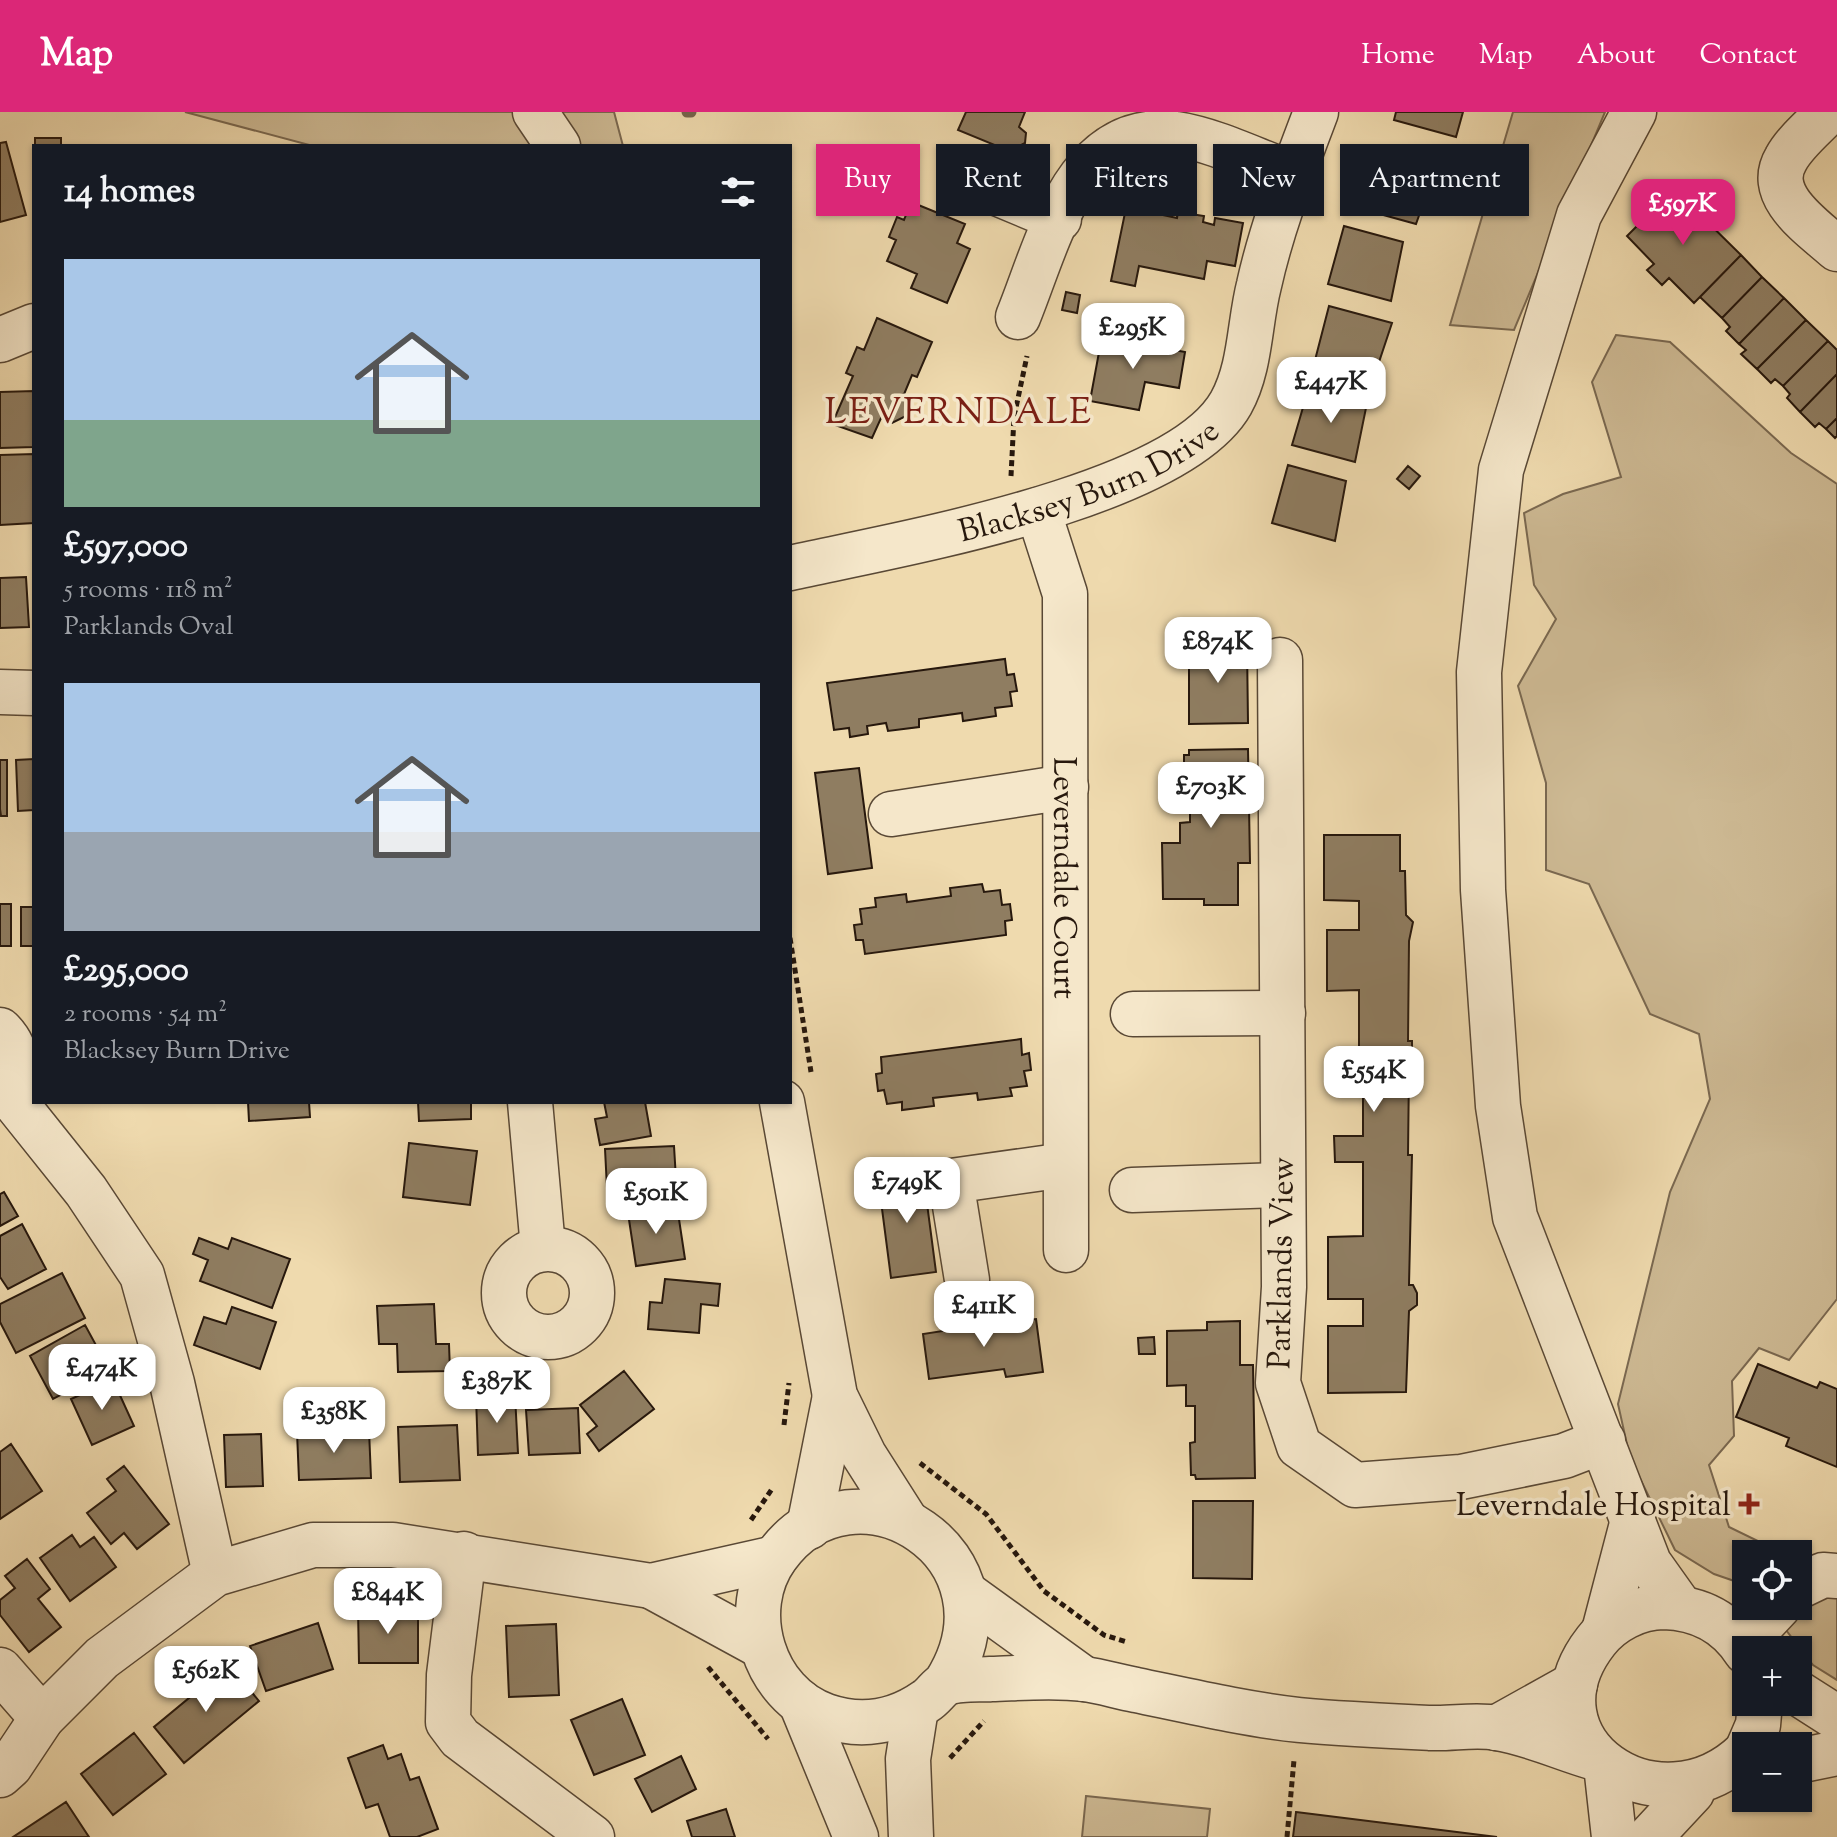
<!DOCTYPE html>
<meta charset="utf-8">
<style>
:root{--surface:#171b24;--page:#242831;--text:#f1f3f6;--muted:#9ea1a6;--accent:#db2777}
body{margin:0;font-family:"Sorts Mill Goudy",serif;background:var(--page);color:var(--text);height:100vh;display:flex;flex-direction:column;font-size:30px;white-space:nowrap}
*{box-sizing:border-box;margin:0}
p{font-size:26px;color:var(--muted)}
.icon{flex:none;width:44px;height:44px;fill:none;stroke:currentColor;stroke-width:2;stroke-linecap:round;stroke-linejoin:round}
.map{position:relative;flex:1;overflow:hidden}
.sheet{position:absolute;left:32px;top:32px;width:760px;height:960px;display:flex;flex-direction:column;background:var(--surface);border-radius:0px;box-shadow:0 2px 6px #0004}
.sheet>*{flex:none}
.guide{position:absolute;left:816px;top:32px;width:760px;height:72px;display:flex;gap:16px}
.buttons{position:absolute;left:1732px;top:1428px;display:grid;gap:16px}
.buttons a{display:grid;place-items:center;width:80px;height:80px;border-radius:0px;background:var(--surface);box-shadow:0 2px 6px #0004;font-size:40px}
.price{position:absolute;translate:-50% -68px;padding:0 18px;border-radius:16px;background:#fff;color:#222;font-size:26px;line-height:52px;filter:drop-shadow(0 2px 4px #0008)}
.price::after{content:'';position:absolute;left:50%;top:48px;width:24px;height:18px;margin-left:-12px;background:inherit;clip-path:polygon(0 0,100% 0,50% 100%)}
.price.on{background:var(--accent);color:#fff}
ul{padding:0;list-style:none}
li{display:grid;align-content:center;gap:16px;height:424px;padding:0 32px}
li span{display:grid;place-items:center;height:248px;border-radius:0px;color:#555}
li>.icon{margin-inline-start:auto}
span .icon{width:144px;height:144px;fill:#fffc;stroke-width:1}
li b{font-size:34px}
h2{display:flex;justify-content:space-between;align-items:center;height:96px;padding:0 32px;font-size:34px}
.chip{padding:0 28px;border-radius:0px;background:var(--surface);box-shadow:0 2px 6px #0004;font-size:28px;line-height:72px}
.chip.on{background:var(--accent);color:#fff}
header{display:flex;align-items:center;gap:48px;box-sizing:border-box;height:112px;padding:0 40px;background:var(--accent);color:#fff}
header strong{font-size:38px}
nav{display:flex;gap:44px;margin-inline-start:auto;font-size:28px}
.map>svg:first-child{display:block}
.green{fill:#cdb993;stroke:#7a6850;stroke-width:2}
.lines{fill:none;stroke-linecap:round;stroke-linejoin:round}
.stream{stroke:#76654d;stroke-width:11}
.building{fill:#8f7d61;stroke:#27180d;stroke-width:2}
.minor-casing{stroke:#594835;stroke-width:47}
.path{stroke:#27180d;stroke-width:5;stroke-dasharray:6 4;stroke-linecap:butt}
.minor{stroke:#f5e7ca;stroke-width:44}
.poi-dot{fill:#8f2418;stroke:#f5e7ca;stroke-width:3}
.labels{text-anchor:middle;stroke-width:7;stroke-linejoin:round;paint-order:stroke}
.street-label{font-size:32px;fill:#27180d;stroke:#f5e7ca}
.poi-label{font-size:32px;fill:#27180d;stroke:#f5e7ca;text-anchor:end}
.quarter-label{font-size:36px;letter-spacing:2px;fill:#7a1f14;stroke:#f5e7ca}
</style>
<header>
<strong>Map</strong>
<nav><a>Home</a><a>Map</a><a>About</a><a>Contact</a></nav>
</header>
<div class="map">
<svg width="1837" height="1725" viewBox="0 0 1837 1725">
<rect width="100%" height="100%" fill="#efdaae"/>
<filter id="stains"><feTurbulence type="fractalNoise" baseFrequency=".0025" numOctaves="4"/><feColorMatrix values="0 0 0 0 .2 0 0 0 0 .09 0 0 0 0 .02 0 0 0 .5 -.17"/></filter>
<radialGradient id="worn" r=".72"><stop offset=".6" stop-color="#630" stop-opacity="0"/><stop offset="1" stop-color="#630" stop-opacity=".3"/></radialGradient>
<path class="green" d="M185 0H614L623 34H313Z
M1513 0H1605L1514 218 1450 213Z
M1616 223 1670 230 1791 341 1837 372V1187L1789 1248 1759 1236 1732 1269 1734 1324 1709 1353 1729 1415 1762 1431 1758 1442H1746V1473L1714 1462 1675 1438 1630 1346 1618 1292 1670 1080 1710 987 1699 922 1650 902 1589 772 1546 758V671L1518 574 1556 507 1534 473 1524 401 1563 382 1621 365 1592 270Z
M1837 1483V1568L1813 1553 1786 1518 1813 1487Z
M1086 1684 1210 1697 1207 1725H1082Z"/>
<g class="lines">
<path class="stream" d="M687 0H691"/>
</g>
<path class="building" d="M966 0H1025L1019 15 1026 21 1025 31 1009 39 958 18Z
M1396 0H1463L1456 25 1394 8Z
M35 26H61V34H35Z
M6 30 26 103 0 110V31Z
M1373 38 1436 55 1416 112 1358 96Z
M1674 77 1741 143 1694 191 1669 166 1662 173 1647 158 1654 152 1627 124Z
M1136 87 1146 89 1154 101 1177 106 1178 100 1204 104 1203 110 1214 113 1215 106 1243 111 1235 154 1207 149 1204 167 1139 154 1135 174 1111 169 1126 96Z
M911 90 965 112 957 131 970 137 947 191 911 176 917 162 887 149 896 128 889 125 897 105 904 108Z
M1344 114 1403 130 1391 189 1328 172Z
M1741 143 1762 165 1722 206 1700 185Z
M1762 165 1784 186 1739 232 1726 219 1730 215 1722 206Z
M1066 180 1080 183 1077 201 1062 198Z
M1784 186 1806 208 1757 257 1741 242 1746 238 1739 232Z
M1329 194 1392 211 1373 268 1314 252Z
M877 206 932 230 917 265 912 263 902 287 909 293 908 303 892 311 881 306 872 326 832 312 853 264 846 261 857 235 864 238Z
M1806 208 1828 229 1783 274 1775 267 1771 271 1757 257Z
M1102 224 1185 240 1179 276 1145 270 1139 298 1090 289Z
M1828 229 1837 238V262L1800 300 1787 286 1790 282 1783 274Z
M1837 262V306L1826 317 1819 311 1815 315 1800 300Z
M1309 275 1367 291 1355 350 1292 333Z
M34 279V335L0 336V280Z
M1837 306V324L1835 326 1826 317Z
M34 342V411L0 413V343Z
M1288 353 1346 369 1335 429 1272 411Z
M1408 354 1420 364 1409 377 1397 367Z
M26 465 29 515 0 516V466Z
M1247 534 1248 611 1189 612V535Z
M1005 547 1007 563 1014 562 1017 579 1010 580 1012 594 995 596 996 604 963 609 962 601 919 607V615L888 619 886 611 867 614 868 622 850 625 849 616 834 618 827 571Z
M1248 637 1250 751H1238V793H1204V787H1163L1162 731H1180V711L1190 710V675H1184V643H1189V638Z
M34 647V698L18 699 16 648Z
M0 648H7V704H1L0 697Z
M859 656 872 756 828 762 815 661Z
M1324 723H1400V759H1405L1406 803 1413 810 1409 829 1408 929H1412V957H1409L1408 1043H1412L1409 1173H1413L1417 1181V1193L1409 1199 1406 1280 1328 1281V1214H1363V1187H1328V1125L1363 1124V1050H1335L1334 1024H1363V979H1336V953H1359V878L1327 879V818H1359V789L1324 788Z
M982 772 984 780 1000 778 1002 793 1010 792 1012 808 1005 809 1006 823 865 842 863 828H856L854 813 862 812 860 797 876 795 875 786 906 782 907 790 951 784 950 776Z
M0 792H11V834H0Z
M21 795H34V834H21Z
M1021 927 1022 943 1029 941 1031 958 1024 959 1027 974 1010 976 1012 984 978 988 977 981 933 986 934 994 902 998V990L887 992 884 978 878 979 876 962 882 961 881 945Z
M248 990H309L310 1005 249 1009Z
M418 990H471V1007L419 1009Z
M604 990H645L651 1024 600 1033 595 1007 607 1005Z
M409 1031 477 1039 470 1093 403 1085Z
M674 1034 677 1084 622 1087V1075L607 1076 605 1037Z
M923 1061 936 1160 891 1166 878 1066Z
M4 1080 18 1104 0 1114V1082Z
M677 1094 685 1147 636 1154 628 1101Z
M22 1112 46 1157 8 1177 0 1165V1124Z
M199 1126 228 1137 232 1126 290 1147 272 1196 200 1169 208 1148 193 1142Z
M62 1161 85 1206 16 1241 0 1210V1192Z
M665 1167 720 1172 718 1194 701 1192 699 1221 648 1217 650 1190 662 1191Z
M434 1192 436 1232H449L450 1259 398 1260 397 1232H379L377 1194Z
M232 1195 276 1210 260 1257 194 1233 204 1205 226 1212Z
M1036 1207 1043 1260 1006 1265 1004 1257 929 1267 923 1222 943 1219 942 1214 977 1209V1214Z
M1240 1209V1253H1253L1255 1366 1196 1367 1195 1363H1191L1190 1331 1195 1330V1294H1186V1273L1167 1274V1219L1207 1218V1210Z
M85 1213 97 1235 90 1239 102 1261 53 1287 30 1244Z
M1154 1225 1155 1242H1139L1138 1226Z
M1758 1252 1817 1276 1820 1270 1837 1277V1355L1786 1334 1789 1326 1736 1305Z
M624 1259 654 1297 599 1339 587 1322 597 1314 580 1293Z
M113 1268 134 1314 92 1333 71 1287Z
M515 1283 518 1341 478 1343 476 1284Z
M578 1296 580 1341 529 1343 526 1298Z
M457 1313 460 1368 400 1370 398 1315Z
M369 1318 371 1366 299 1368 297 1320Z
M261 1322 263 1374 226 1375 224 1323Z
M11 1332 42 1379 0 1407V1340Z
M124 1354 169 1412 137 1437 124 1421 111 1432 87 1401 116 1379 107 1367Z
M1193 1389H1253L1252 1467 1193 1466Z
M72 1423 80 1435 94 1425 116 1455 70 1489 40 1446Z
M27 1447 50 1477 38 1487 61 1515 29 1540 0 1503V1488L15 1476 5 1464Z
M358 1497H418V1551H359Z
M318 1511 333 1557 266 1579 250 1534Z
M556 1512 559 1583 509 1585 506 1514Z
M229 1553 259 1589 184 1651 154 1615Z
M622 1587 645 1643 594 1663 571 1608Z
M134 1621 166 1662 113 1703 81 1662Z
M383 1633 388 1647 401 1642 410 1668 419 1665 438 1717 417 1725H390L378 1692 366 1696 348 1646Z
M681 1644 696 1677 652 1700 635 1667Z
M66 1690 89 1725H13Z
M726 1697 735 1725H692L687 1709Z
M1296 1700 1497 1725H1293Z"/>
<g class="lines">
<defs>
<g id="minor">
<path d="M535 0 558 34"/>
<path d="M1634 0 1579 103 1501 358 1479 560 1483 778 1498 994 1515 1105 1649 1451 1681 1496"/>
<path d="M1828 0C1815 14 1795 30 1786 47 1764 84 1814 116 1837 137"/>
<path d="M968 69 1059 107"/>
<path d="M1018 205C1048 132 1074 9 1176 22 1215 28 1256 49 1293 62"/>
<path d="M0 228 34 214"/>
<path id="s1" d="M1038 398 1065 482 1066 1138"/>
<path id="s2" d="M790 456C894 433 1178 385 1231 291 1251 255 1249 212 1259 173 1272 114 1295 56 1316 0"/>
<path d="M1280 548 1284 1175 1278 1271 1299 1334 1355 1373 1461 1365 1564 1344 1603 1329"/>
<path d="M0 580 34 581"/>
<path d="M891 702 1066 675"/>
<path d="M1133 902 1283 901"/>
<path d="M0 918C19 937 23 965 0 984"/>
<path d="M6 979 86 1079 142 1163 172 1271 215 1462"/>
<path d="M530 990 543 1136"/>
<path d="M782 990 835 1284 864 1343 906 1409"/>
<path d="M1132 1078 1281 1073"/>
<circle cx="548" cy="1181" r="44"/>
<path d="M967 1168 951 1069 1065 1053"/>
<path d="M809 1415 835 1284"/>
<path d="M464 1442 449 1563 448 1610 460 1626 592 1725"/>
<path d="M651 1474 761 1534"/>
<path d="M1798 1475 1823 1463 1837 1464"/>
<path d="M965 1481 1084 1567"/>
<path d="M1604 1519 1633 1408"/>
<path d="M1737 1526 1764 1510 1779 1494"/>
<path d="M1746 1540C1727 1510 1699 1496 1664 1495 1638 1495 1611 1509 1596 1529 1518 1629 1658 1725 1746 1640"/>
<path d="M0 1558 42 1606"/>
<path d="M945 1572C1027 1444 855 1335 776 1445 738 1498 763 1582 826 1604 861 1616 896 1610 926 1589 933 1585 939 1575 945 1572 957 1566 979 1568 991 1567 1021 1566 1055 1563 1084 1567 1101 1569 1119 1575 1136 1578 1189 1589 1245 1602 1299 1608 1342 1612 1387 1614 1431 1616 1452 1617 1476 1612 1497 1616 1529 1621 1561 1636 1592 1645"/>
<path d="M1798 1581 1837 1606"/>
<path d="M801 1591 856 1725"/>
<path d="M1496 1616 1575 1572"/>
<path d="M1749 1634 1758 1613 1760 1590"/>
<path d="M1798 1649 1837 1641"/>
<path d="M1607 1662 1614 1725"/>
<path d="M0 1663 10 1654 42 1606 102 1546 215 1462 313 1433H393L651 1474 775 1446"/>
<path d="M911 1725 908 1647 916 1596"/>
<path d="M1650 1725 1692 1680"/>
</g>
</defs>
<use href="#minor" class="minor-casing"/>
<path class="path" d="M1011 364 1014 305 1027 244
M790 826 811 960
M784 1313 789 1271
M920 1351 986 1402 1044 1479 1104 1523 1127 1530
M751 1408 772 1377
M708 1555 768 1627
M950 1646 984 1609
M1740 1696 1769 1686
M1287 1725 1294 1648"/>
<use href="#minor" class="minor"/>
</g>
<path class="poi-dot" d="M1745 1380h8v8h8v8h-8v8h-8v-8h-8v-8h8z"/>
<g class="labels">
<g class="street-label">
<text dy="11" stroke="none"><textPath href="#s2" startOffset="312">Blacksey Burn Drive</textPath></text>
<text dy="11" stroke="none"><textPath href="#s1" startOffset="372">Leverndale Court</textPath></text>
<text transform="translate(1280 1151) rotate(-89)" y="11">Parklands View</text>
</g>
<g class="poi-label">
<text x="1731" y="1403">Leverndale Hospital</text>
</g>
<g class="quarter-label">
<text x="959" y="311">LEVERNDALE</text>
</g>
</g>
<rect width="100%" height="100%" filter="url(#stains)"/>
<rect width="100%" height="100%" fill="url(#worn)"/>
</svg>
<div class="buttons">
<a><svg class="icon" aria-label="locate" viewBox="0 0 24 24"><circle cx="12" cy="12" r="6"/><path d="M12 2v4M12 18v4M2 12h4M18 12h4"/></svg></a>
<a>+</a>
<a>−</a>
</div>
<b class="price on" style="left:1683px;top:135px">£597K</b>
<b class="price" style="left:1133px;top:259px">£295K</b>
<b class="price" style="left:1331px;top:313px">£447K</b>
<b class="price" style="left:1218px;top:573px">£874K</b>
<b class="price" style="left:1211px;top:718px">£703K</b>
<b class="price" style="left:1374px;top:1002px">£554K</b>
<b class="price" style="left:907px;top:1113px">£749K</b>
<b class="price" style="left:656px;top:1124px">£501K</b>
<b class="price" style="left:984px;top:1237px">£411K</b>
<b class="price" style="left:102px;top:1300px">£474K</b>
<b class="price" style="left:497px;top:1313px">£387K</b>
<b class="price" style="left:334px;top:1343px">£358K</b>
<b class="price" style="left:388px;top:1524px">£844K</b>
<b class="price" style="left:206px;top:1602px">£562K</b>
<div class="guide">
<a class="chip on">Buy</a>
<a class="chip">Rent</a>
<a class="chip">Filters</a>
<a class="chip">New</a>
<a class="chip">Apartment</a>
</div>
<section class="sheet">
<h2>14 homes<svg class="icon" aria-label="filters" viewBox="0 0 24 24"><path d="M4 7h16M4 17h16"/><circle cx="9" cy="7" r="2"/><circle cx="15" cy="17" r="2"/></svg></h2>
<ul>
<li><span style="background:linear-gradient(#a9c7e8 65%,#7fa58c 0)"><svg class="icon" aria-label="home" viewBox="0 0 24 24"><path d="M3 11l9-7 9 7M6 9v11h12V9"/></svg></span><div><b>£597,000</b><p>5 rooms · 118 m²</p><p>Parklands Oval</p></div></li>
<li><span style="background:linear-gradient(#a9c7e8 60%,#9aa5b1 0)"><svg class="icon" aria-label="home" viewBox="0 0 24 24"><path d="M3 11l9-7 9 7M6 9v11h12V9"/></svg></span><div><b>£295,000</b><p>2 rooms · 54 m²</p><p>Blacksey Burn Drive</p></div></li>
</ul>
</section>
</div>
